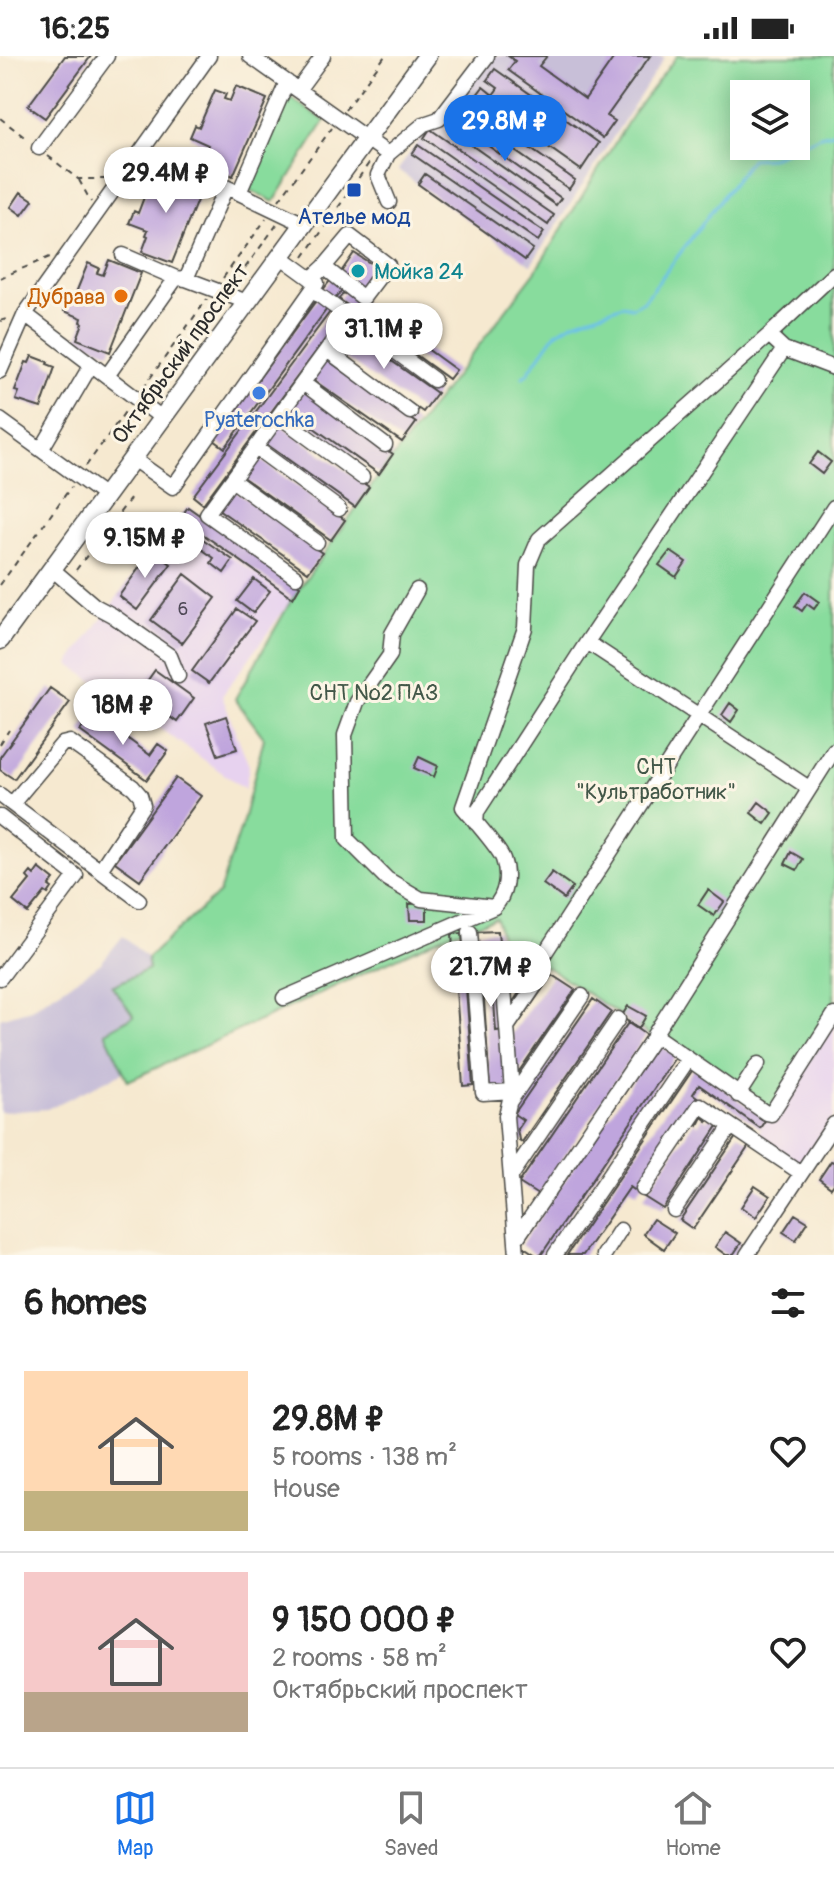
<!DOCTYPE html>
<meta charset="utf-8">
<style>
:root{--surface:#fff;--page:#f2f2f2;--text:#222;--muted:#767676;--line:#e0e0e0;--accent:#1a73e8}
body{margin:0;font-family:Pangolin,sans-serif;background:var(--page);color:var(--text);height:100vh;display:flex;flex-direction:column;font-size:30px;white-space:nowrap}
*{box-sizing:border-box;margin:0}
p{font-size:26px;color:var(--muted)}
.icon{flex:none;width:44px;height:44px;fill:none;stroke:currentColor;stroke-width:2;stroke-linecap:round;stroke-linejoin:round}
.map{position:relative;height:1199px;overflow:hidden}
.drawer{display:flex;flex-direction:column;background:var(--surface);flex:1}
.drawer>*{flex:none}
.fabs{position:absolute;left:730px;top:24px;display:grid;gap:16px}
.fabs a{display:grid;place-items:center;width:80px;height:80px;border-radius:0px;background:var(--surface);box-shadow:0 4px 20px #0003;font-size:40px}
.price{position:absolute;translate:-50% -68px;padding:0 18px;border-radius:28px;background:#fff;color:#222;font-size:26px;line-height:52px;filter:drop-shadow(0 2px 4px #0008)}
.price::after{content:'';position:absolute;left:50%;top:48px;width:24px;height:18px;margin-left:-12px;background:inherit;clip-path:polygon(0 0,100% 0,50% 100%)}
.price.active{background:var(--accent);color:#fff}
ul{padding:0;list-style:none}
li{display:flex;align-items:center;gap:24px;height:200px;padding:0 24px}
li+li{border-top:2px solid var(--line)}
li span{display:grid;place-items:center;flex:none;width:224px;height:160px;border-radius:0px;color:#555}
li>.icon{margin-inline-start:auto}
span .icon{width:96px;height:96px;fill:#fffc;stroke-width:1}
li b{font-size:34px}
h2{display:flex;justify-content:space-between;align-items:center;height:96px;padding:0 24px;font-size:34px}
.status{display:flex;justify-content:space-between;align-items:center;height:56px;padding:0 40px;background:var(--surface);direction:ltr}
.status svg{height:22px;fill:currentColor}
.dock{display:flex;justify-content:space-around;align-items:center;height:112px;border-top:2px solid var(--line);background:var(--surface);font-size:22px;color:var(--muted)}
.dock a{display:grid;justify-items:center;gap:4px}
.dock .active{color:var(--accent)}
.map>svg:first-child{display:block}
.built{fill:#e7d2ef}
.industrial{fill:#c8bfd8}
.green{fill:#88dc9d;stroke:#5a8464;stroke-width:2;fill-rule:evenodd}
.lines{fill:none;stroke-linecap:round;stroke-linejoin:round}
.stream{stroke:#6dc1e9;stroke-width:3}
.building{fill:#bfa5dd}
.minor-casing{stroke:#494844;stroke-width:17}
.major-casing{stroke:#494844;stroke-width:21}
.path{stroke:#494844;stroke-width:2;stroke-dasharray:6 6;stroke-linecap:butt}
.minor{stroke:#fff;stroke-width:14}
.major{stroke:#fff;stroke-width:18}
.transit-dot{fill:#1a4fb4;stroke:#fcf5e5;stroke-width:3}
.culture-dot{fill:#0f9aa8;stroke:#fcf5e5;stroke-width:3}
.food-dot{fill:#e8710a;stroke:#fcf5e5;stroke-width:3}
.shop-dot{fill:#3f7fe0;stroke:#fcf5e5;stroke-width:3}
.labels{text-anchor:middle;stroke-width:6;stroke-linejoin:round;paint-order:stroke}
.number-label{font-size:18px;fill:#504a58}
.transit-label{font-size:22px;fill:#164399;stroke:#fcf5e5}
.culture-label{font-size:22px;fill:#0d838f;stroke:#fcf5e5;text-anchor:start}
.food-label{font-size:22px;fill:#c56008;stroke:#fcf5e5;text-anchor:end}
.street-label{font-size:22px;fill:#2b2b2b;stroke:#fcf5e5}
.shop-label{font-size:22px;fill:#366cbe;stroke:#fcf5e5}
.park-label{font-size:22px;fill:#425748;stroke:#fcf5e5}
</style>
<div class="status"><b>16:25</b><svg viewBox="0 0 49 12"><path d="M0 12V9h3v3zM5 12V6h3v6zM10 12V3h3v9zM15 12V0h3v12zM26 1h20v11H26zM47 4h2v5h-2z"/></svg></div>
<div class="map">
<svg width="834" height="1199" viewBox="0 0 834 1199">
<rect width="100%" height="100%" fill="#fcf5e5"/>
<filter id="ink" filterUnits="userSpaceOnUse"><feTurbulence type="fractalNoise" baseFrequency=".0125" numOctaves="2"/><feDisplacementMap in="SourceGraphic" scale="16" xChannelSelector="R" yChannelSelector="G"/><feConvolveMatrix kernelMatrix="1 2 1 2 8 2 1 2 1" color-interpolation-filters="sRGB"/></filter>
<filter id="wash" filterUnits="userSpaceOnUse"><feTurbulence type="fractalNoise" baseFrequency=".006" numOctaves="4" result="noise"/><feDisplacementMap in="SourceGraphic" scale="32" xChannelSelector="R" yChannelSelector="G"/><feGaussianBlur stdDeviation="1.8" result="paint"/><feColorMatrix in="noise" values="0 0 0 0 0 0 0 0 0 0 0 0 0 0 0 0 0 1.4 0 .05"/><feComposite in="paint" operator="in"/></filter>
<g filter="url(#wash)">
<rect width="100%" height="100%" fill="#f6e9d0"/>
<path class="built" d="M175 461 292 543 222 640 249 710 245 733 69 608Z
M834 964V1060L801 1110 756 1080Z"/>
<path class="industrial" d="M491 0 665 1 531 209 398 114 430 68Z
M123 880 147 902 149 913 135 960 105 976 124 1016 47 1053 0 1056V962L31 953 100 908Z"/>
<path class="green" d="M677 0H834V964L774 1061 550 913 505 896 496 862 451 877 128 1025 105 976 134 960 112 930 149 913 147 902 219 837 243 765 264 682 235 643 292 543 375 425 535 216 634 56ZM744 38H796V90H744Z
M288 40 325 65 274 146 248 133Z"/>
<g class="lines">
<path class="stream" d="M523 321 527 318 556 277 572 267 623 249 632 251 644 245 751 103 771 102 820 80 834 77"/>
</g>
<g id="blocks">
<path class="building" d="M65 0H91L45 62 28 50Z
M508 0H547L539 10 585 43 615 0H650L607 60 615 65 603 82 508 14 515 5Z
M495 13 599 87 581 114 476 40 483 31 493 39 498 32 487 24Z
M236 30 267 43 233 120 203 107 209 94 206 93 208 89 190 81 195 69 199 71 215 34 226 38 224 43 230 45Z
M460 43 575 124 569 133 454 52Z
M455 66 561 142 556 149 450 74Z
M430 73 554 159 548 169 424 82Z
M418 89 544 176 538 185 412 98Z
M173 117 203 129 172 207 142 196 148 180 146 179 148 174 129 167 134 155 138 157 152 120 163 125 161 129 168 131Z
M425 118 533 193 525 204 418 128Z
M21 136 33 144 22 159 11 151Z
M354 197 376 211 361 233 339 219Z
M109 204 141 217 110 296 77 283 83 267 81 266 82 262 64 255 69 242 73 244 88 207 99 212 97 217 103 219Z
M332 222 344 231 335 243 323 234Z
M346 234 456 314 449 323 339 243Z
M318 242 329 250 225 392 214 384Z
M333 252 343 259 203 448 193 440Z
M346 273 437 337 423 356 332 293Z
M32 300 48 306 47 308 55 311 41 352 16 344 19 336 15 335 26 306 29 307Z
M326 303 416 367 402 386 312 323Z
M303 335 393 398 379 418 289 354Z
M279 368 369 431 355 451 265 387Z
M818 396 831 406 822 418 809 408Z
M255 400 345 464 331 484 241 420Z
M232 433 322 497 308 516 218 453Z
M188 451 300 530 293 542 180 462Z
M197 479 233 504 224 517 211 507 214 502 192 486Z
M152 494 171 508 137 554 119 540Z
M670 495 686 506 676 521 659 509Z
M185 518 216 542 182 587 151 564Z
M254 523 270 535 253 557 237 545Z
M805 536 819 546 814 553 807 548 802 555 795 550Z
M237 553 255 565 209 627 192 615Z
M155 614 194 642 177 666 138 638Z
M50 632 70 646 14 723 0 714V701Z
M730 647 739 654 731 666 722 659Z
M93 657 150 699 158 688 168 695 147 724 80 675Z
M226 660 237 693 218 699 206 667Z
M419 701 438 710 434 721 414 712Z
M176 722 201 740 140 824 115 806Z
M759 746 773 757 765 768 751 757Z
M791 796 803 803 797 814 785 808Z
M39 812 54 824 49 830 52 832 48 838 45 836 28 857 13 845 30 824 27 821 31 816 34 819Z
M552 816 573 831 564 843 543 828Z
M708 834 724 846 714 860 698 849Z
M427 847V864H410L409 848Z
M498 875 500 899H491L496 975 503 974 508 1033 490 1034 482 914 477 915 474 876Z
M462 877 473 1029 463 1030 452 878Z
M516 901 535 914 510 950 508 913Z
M552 919 575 934 515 1021 512 977Z
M593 943 611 956 522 1086 519 1084 517 1073 523 1064 514 1058Z
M628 950 646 960 639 972 621 961Z
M628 967 646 979 538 1139 519 1127Z
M658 988 676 1000 541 1199H536L521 1189Z
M694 1012 766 1063 760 1072 699 1029 693 1038 700 1043 637 1136 630 1131 583 1199H567Z
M710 1060 720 1067 663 1153 644 1141 694 1066 698 1069 702 1061 707 1065Z
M738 1078 751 1087 693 1173 680 1164Z
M831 1105 834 1106V1128L831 1132 819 1123Z
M755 1130 770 1140 756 1161 741 1151Z
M795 1158 808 1166 796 1184 783 1176Z
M653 1163 675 1177 664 1193 643 1178Z
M725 1176 741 1187 733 1199H726L715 1191Z"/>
</g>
</g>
<g filter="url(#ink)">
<use href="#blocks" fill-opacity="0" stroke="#494844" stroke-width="2"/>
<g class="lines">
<defs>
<path id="minor" d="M250 0 388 98 378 119 389 146
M298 34 323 0
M39 92 107 0
M388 98 424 68 439 63 487 0
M239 137 304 168
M123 199 176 222 186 223 247 246
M186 223 226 131 239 137 287 26
M311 223 324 211 350 180 388 209 363 242 324 211
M312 234 434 324
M769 279 834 218
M327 294 410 356
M0 315 25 258
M107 320 176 222
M303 327 385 389
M279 360 362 421
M162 362 25 258 209 0
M0 364 105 440
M256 392 339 453
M41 394 91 309
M133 403 173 431 317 227 280 200
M232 424 317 486
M52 513 95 550 112 559 170 600 178 620
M296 521 207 458 350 262
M417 534 392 578 390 599 357 646 345 679 347 783 387 823 421 843 494 851
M587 586 809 732
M834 694 654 979 766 1057 771 1058 834 959
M0 739 139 844
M12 748 62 688 70 686 133 731 140 739 143 749 100 814
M0 761 76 820 0 922
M476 767 477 756 587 586 784 293
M470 876 483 1037 512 1035
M541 903 834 451
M502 907 512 1035 506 1060 517 1199
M284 942 494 851C506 839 509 819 503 803 499 792 472 762 463 751L525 572 528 509 539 483 769 279 784 293 834 312
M507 971 543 918
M738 1039 758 1008
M510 1045 582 940
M731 1070 801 1117
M511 1120 618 963
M643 1133 700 1049 731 1070 674 1154
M516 1183 651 985
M555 1199 685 1008
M604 1199 620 1174
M747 1199 834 1068"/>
<path id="major" d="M0 584 427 0"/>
</defs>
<use href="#minor" class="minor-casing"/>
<use href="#major" class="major-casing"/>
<path class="path" d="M345 54 385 0
M0 62 27 83
M48 100 78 123H106
M79 124 91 146
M279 144 332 72
M304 201 371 104
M245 212 278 167
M0 222 52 200
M223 222 266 163
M0 265 10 262
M143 332 207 243
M86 410 127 353
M76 514 130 443
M0 529 71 431
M0 688 9 674"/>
<use href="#minor" class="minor"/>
<use href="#major" class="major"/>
</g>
</g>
<rect class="transit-dot" x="346" y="126" width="16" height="16" rx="4"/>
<circle class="culture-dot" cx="358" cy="215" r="8"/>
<circle class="food-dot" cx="121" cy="240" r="8"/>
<circle class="shop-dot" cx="259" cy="337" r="8"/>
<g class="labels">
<g class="number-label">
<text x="183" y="559">6</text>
</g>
<g class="transit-label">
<text x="354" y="168">Ателье мод</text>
</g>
<g class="culture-label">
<text x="374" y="223">Мойка 24</text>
</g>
<g class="food-label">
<text x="105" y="248">Дубрава</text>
</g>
<g class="street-label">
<text transform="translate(180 297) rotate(-54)" y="8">Октябрьский проспект</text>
</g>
<g class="shop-label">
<text x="259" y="371">Pyaterochka</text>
</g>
<g class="park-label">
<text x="374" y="644">СНТ №2 ПАЗ</text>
<text x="656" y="718">СНТ<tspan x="656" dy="25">"Культработник"</tspan></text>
</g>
</g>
</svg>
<div class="fabs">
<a><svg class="icon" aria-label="layers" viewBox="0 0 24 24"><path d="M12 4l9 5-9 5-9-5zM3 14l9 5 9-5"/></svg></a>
</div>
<b class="price active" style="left:505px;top:107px">29.8M ₽</b>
<b class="price" style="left:166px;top:159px">29.4M ₽</b>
<b class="price" style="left:384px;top:315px">31.1M ₽</b>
<b class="price" style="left:145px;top:524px">9.15M ₽</b>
<b class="price" style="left:123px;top:691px">18M ₽</b>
<b class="price" style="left:491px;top:953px">21.7M ₽</b>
</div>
<section class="drawer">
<h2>6 homes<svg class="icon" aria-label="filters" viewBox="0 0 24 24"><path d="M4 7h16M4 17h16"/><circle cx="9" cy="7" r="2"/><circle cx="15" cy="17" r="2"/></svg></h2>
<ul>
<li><span style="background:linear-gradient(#ffd9b3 75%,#c2b280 0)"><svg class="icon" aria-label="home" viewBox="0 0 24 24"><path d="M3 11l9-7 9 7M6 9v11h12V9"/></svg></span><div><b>29.8M ₽</b><p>5 rooms · 138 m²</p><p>House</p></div><svg class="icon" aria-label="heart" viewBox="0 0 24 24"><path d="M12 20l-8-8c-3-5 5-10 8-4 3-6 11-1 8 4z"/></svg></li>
<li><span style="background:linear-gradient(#f6c9c9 75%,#b9a48a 0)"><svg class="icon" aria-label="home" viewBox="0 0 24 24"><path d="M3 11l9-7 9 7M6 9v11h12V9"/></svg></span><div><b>9 150 000 ₽</b><p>2 rooms · 58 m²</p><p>Октябрьский проспект</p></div><svg class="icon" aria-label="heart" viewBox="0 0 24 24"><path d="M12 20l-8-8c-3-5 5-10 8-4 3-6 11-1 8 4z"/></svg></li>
</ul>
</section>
<nav class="dock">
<a class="active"><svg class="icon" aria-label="map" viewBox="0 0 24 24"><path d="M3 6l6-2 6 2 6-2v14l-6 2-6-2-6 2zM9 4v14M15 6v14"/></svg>Map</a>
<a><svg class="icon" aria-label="saved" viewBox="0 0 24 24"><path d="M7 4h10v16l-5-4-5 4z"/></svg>Saved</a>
<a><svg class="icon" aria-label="home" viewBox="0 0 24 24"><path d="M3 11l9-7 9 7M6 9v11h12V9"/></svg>Home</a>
</nav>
